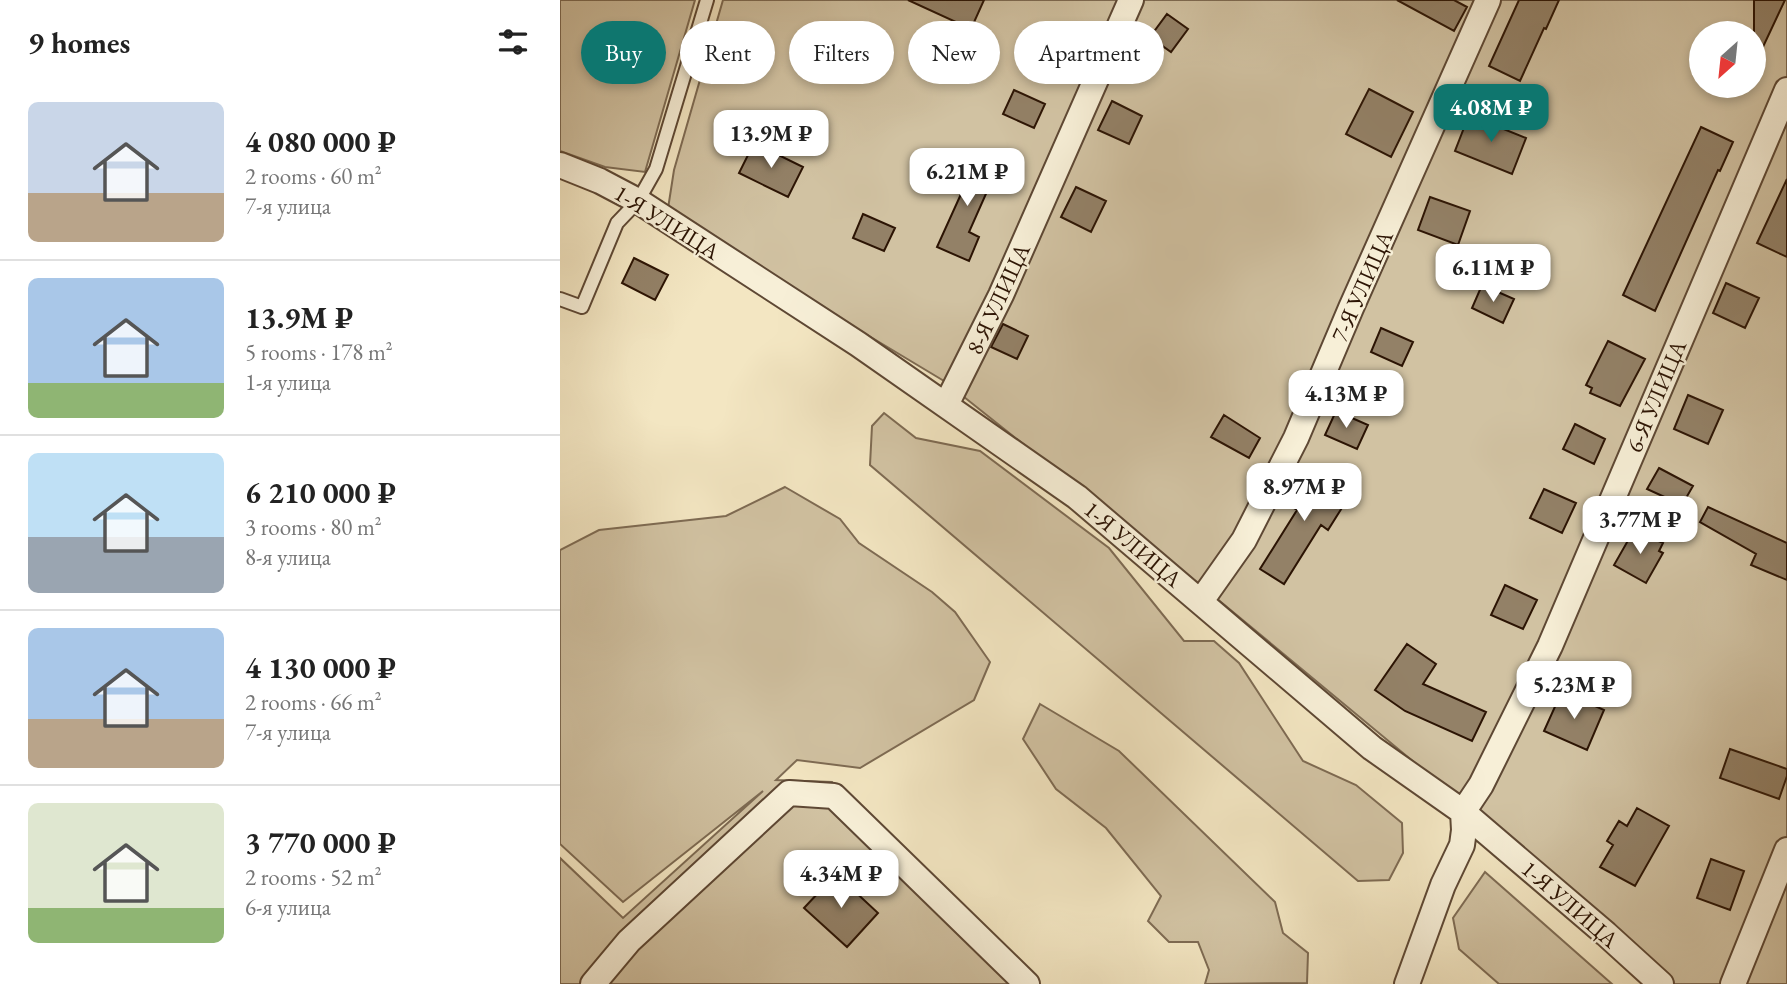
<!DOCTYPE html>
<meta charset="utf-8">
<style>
:root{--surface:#fff;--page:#f2f2f2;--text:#222;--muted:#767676;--line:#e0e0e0;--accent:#0f766e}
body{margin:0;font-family:"EB Garamond",serif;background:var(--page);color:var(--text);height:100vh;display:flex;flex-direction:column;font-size:26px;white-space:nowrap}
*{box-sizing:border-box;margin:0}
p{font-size:23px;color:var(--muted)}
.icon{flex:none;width:38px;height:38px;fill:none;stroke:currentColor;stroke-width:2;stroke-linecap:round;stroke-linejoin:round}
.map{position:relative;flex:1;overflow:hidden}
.side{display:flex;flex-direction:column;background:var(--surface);width:560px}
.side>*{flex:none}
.guide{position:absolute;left:21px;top:21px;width:665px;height:63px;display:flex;gap:14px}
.needle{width:46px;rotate:207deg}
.fabs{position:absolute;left:1129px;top:21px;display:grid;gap:14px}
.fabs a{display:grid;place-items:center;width:77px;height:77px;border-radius:50%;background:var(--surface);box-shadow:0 4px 10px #0003;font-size:35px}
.price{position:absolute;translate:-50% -60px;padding:0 16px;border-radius:14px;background:#fff;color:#222;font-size:23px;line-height:46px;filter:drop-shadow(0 2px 4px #0008)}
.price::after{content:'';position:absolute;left:50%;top:42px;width:21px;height:16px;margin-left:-10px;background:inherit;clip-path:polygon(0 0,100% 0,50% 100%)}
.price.on{background:var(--accent);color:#fff}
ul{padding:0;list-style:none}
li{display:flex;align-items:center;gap:21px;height:175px;padding:0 28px}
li+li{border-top:2px solid var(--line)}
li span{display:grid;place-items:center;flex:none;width:196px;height:140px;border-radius:10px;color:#555}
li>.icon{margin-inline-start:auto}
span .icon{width:84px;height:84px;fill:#fffc;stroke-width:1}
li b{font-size:30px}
h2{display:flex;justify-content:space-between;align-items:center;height:84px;padding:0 28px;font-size:30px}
.pill{padding:0 24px;border-radius:32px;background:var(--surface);box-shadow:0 4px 10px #0003;font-size:24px;line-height:63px}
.pill.on{background:var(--accent);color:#fff}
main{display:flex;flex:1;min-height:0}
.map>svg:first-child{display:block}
.green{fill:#d1c2a2;stroke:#7e6b53;stroke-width:2;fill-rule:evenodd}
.building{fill:#938167;stroke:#2c1404;stroke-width:2}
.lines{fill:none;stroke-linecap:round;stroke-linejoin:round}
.lane-casing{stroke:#5e4834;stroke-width:16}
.street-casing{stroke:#5e4834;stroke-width:28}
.lane{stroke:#f7efd7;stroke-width:12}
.street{stroke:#f7efd7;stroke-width:24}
.labels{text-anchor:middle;stroke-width:5;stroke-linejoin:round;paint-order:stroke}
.street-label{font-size:23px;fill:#2c1404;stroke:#f7efd7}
</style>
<main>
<section class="side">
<h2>9 homes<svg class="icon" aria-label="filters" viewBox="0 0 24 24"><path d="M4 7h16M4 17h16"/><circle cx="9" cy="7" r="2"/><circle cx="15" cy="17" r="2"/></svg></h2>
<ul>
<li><span style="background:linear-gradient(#c9d6e8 65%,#b9a48a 0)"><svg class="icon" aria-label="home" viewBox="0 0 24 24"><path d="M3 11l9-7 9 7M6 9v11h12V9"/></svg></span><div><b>4 080 000 ₽</b><p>2 rooms · 60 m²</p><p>7-я улица</p></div></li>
<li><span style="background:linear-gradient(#a9c7e8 75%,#8fb573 0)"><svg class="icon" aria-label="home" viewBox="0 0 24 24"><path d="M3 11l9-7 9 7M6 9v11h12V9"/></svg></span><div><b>13.9M ₽</b><p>5 rooms · 178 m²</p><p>1-я улица</p></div></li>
<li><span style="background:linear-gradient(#bfe0f5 60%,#9aa5b1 0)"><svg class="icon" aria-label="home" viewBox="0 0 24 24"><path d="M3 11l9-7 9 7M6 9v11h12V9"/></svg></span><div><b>6 210 000 ₽</b><p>3 rooms · 80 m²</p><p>8-я улица</p></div></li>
<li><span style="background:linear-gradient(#a9c7e8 65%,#b9a48a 0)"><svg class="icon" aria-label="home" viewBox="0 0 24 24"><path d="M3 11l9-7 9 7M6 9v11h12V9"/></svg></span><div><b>4 130 000 ₽</b><p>2 rooms · 66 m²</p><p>7-я улица</p></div></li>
<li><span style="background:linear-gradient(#dfe7d0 75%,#8fb573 0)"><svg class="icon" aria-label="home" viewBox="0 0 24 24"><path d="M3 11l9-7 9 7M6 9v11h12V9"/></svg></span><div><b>3 770 000 ₽</b><p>2 rooms · 52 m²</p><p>6-я улица</p></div></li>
</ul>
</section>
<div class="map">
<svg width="1227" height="984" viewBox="0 0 1227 984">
<rect width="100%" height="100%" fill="#f3e6c2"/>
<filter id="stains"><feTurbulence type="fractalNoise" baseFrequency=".00286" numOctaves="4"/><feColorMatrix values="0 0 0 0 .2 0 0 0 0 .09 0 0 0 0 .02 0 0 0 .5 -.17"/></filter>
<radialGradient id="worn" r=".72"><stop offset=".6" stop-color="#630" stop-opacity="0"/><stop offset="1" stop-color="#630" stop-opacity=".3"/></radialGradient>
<path class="green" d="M0 0H135L85 172 45 167 0 151Z
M163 0H1227V984H1113L890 792 644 588 384 381 107 215 114 170ZM1141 33H1194V86H1141Z
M324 413 356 438 420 451 549 548 624 641H654L679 663 743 761 796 785 842 823 843 853 829 880 798 881 310 465 312 426Z
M225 487 280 519 299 543 372 592 395 612 430 662 414 700 300 768 237 760 216 780 272 782 476 984H0V858L63 918 203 791 63 902 0 844V550L39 530 166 516Z
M480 704 559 751 715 902 723 933 748 953 747 983 645 984 649 970 638 942H609L588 921 601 896 546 828 496 789 463 739Z
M925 872 1052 984H939L899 949 893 918Z"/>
<path class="building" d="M348 0H424L411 29Z
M837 0H894L907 7 894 31Z
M959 0H999L986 29 984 28 960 81 929 66Z
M1194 0H1225L1194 66Z
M607 14 628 29 611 52 590 37Z
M809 89 853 112 831 157 786 134Z
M454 90 485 104 474 128 443 114Z
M552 101 582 116 569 144 538 130Z
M909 115 966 138 952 174 895 151Z
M1141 127 1173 142 1160 171 1158 170 1095 311 1063 295Z
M194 143 243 167 228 197 179 173Z
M406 155 437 169 409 232 419 237 409 261 377 247 406 183 395 179Z
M1227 179V257L1197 243Z
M516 187 546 201 531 232 501 217Z
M870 197 910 211 898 245 858 230Z
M303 214 335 228 324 251 293 238Z
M74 258 108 275 95 300 62 283Z
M1166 283 1199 298 1185 328 1153 313Z
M922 285 954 299 943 323 912 308Z
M443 324 468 336 457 359 431 347Z
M821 328 853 342 842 366 811 352Z
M1048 341 1085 359 1060 406 1030 393 1032 388 1026 385Z
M1128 395 1163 410 1148 444 1114 429Z
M776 411 808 425 797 449 765 435Z
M664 415 700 438 689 458 651 437Z
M1015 424 1045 439 1034 464 1003 449Z
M1099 468 1133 486 1122 505 1087 489Z
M748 469 790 495 768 530 761 525 724 584 700 569 737 510 726 503Z
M984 489 1016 503 1002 533 970 518Z
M1148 507 1227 543V580L1191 565 1196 554 1140 522Z
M1074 530 1103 543 1099 551 1103 553 1086 583 1054 565Z
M945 585 977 600 963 629 931 615Z
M847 644 876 664 863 684 926 712 912 741 845 711 815 690Z
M1002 691 1044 710 1027 750 984 731Z
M1170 749 1227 769V776L1219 799 1160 778Z
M1077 808 1109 826 1075 886 1040 867 1053 845 1047 841 1059 821 1067 826Z
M1151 859 1184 871 1170 910 1137 898Z
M276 874 318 913 287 947 244 908Z"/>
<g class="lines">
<defs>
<path id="lane" d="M0 299 22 307 57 223 78 201 96 169 147 0"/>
<path id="street" d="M0 165 40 181 78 201 298 344 517 497 812 748 903 812 1046 934 1101 984
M386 405 441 295 571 0
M641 601 684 540 736 438 791 308 928 0
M33 984 69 941 229 793 274 796 467 984
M847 984 883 885 902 845 904 830 903 812 921 785 990 646 1227 90
M1173 984 1227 850"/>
</defs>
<use href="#lane" class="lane-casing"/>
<use href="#street" class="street-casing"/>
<use href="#lane" class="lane"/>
<use href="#street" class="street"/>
</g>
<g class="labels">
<g class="street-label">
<text transform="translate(107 222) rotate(32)" y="8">1-Я УЛИЦА</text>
<text transform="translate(802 286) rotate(-66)" y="8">7-Я УЛИЦА</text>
<text transform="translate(438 299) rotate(-65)" y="8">8-Я УЛИЦА</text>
<text transform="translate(1096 396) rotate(-67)" y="8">6-Я УЛИЦА</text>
<text transform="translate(573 544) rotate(40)" y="8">1-Я УЛИЦА</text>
<text transform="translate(1010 904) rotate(41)" y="8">1-Я УЛИЦА</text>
</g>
</g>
<rect width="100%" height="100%" filter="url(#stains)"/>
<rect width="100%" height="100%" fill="url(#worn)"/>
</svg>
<div class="fabs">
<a><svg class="needle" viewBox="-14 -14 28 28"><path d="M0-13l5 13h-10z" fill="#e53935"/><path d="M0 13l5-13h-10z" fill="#767676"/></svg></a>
</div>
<b class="price on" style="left:931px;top:144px">4.08M ₽</b>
<b class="price" style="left:211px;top:170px">13.9M ₽</b>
<b class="price" style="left:407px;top:208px">6.21M ₽</b>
<b class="price" style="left:933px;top:304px">6.11M ₽</b>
<b class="price" style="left:786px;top:430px">4.13M ₽</b>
<b class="price" style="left:744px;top:523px">8.97M ₽</b>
<b class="price" style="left:1080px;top:556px">3.77M ₽</b>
<b class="price" style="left:1014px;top:721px">5.23M ₽</b>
<b class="price" style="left:281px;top:910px">4.34M ₽</b>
<div class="guide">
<a class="pill on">Buy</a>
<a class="pill">Rent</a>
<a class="pill">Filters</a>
<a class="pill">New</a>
<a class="pill">Apartment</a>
</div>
</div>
</main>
